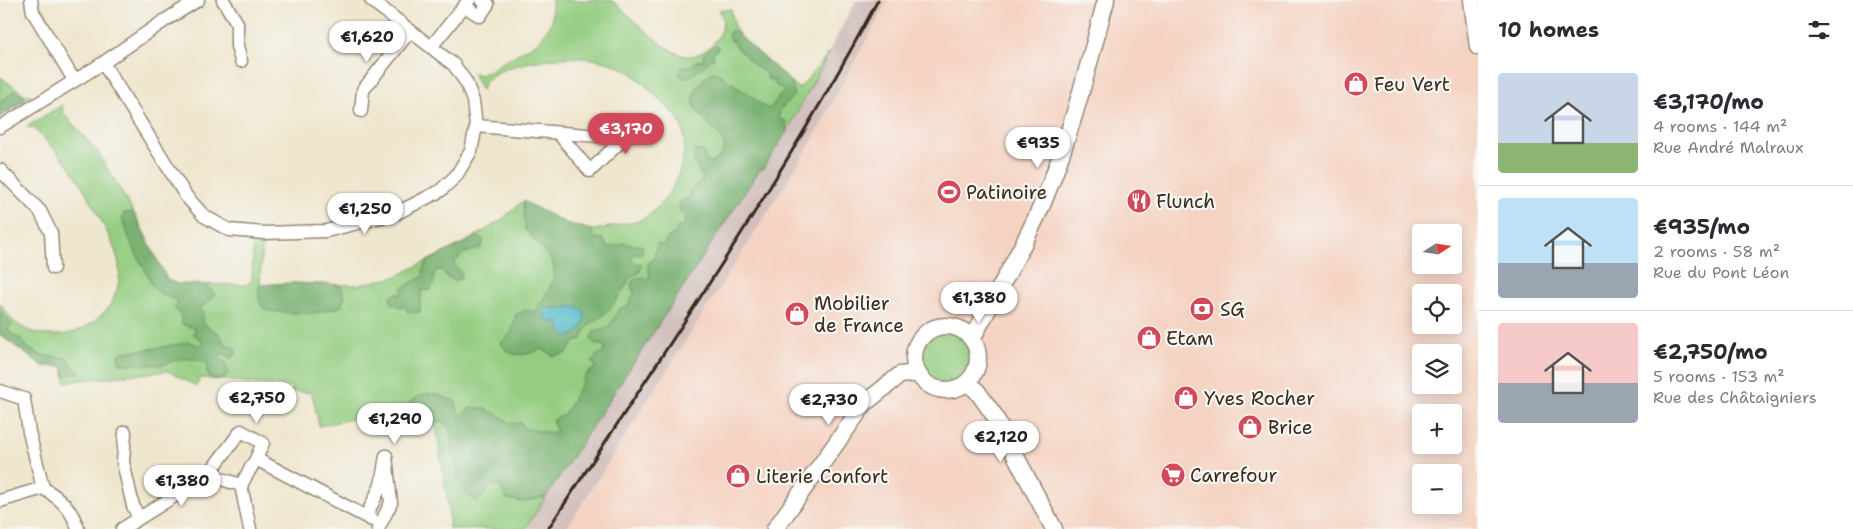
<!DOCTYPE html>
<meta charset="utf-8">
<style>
:root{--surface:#fff;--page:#f7f7f7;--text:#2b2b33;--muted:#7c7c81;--line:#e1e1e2;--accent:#d1495b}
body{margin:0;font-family:"Shantell Sans",sans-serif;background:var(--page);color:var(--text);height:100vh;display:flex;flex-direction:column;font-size:19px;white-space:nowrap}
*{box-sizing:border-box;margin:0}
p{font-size:16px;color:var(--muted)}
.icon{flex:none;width:28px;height:28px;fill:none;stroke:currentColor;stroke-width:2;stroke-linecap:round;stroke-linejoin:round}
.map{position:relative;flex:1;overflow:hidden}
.sheet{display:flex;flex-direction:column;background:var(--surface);width:375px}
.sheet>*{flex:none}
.needle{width:32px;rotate:78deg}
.fabs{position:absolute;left:1412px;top:224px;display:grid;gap:10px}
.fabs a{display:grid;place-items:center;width:50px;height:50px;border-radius:5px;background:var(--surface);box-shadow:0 2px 12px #0003;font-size:25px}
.price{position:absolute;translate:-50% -42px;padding:0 11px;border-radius:18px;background:#fff;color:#222;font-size:16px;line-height:32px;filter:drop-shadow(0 1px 2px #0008)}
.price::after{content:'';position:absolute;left:50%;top:30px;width:15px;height:11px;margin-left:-8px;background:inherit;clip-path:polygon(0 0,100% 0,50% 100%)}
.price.active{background:var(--accent);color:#fff}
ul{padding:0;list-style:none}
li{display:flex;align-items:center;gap:15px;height:125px;padding:0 20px}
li+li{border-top:1px solid var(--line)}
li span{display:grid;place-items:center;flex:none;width:140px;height:100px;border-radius:5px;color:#555}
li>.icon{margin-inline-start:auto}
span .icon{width:60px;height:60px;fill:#fffc;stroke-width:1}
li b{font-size:21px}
h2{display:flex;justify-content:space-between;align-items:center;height:60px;padding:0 20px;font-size:21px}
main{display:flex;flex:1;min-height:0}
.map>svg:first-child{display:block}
.built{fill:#f5d3c2;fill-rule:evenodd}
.industrial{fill:#d1c0bd}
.green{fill:#94cd81;stroke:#687c50}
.forest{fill:#77b06f;stroke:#596d46}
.water{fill:#4ebac9;stroke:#447274}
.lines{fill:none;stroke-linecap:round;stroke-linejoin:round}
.minor-casing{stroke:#958876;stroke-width:15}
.tertiary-casing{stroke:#958876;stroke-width:19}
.minor{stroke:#fff;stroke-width:12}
.tertiary{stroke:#fff;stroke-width:16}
.rail{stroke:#3b2a1e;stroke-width:3}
.labels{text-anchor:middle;stroke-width:4.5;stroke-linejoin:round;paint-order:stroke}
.poi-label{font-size:19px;fill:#3b2a1e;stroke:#f6f6f2;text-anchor:start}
</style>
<main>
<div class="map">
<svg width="1478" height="529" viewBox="0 0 1478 529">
<rect width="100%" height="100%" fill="#f6f6f2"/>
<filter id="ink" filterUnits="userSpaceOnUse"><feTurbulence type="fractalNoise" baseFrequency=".02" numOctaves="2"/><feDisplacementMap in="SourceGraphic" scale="10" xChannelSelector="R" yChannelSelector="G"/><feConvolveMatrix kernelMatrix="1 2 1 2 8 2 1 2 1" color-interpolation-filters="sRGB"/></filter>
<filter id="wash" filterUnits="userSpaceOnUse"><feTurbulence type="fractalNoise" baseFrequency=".0096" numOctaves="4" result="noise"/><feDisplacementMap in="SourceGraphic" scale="20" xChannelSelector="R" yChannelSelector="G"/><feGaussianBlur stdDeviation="1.12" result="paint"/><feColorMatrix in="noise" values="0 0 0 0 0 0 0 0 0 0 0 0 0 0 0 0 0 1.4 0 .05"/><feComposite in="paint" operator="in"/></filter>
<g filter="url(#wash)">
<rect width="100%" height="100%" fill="#efe6ce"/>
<path class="built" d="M888 0H1478V529H566L807 150ZM1421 232H1454V265H1421ZM1421 292H1454V325H1421ZM1421 352H1454V385H1421ZM1421 412H1454V445H1421ZM1421 472H1454V505H1421Z"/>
<path class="industrial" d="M856 0H888L807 150 566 529H525L760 169 763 170 787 131Z"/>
<path class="green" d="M552 0C569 0 593 0 609 0 615 1 620 8 624 11 640 25 663 49 682 55 704 62 733 30 719 10L731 9 734 26 740 36 799 89 829 53 787 131 762 170 760 169 525 529H449V512L436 426 384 434 356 418 319 426 312 393 290 391 293 388 287 386 201 378 196 386 168 371 65 382 63 366H43L0 335V303C5 310 10 319 17 324 61 354 125 320 119 265 117 251 110 239 104 226 94 206 83 186 70 167 59 153 46 141 34 128L26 127 64 104 62 106 63 113 98 152 139 222 164 276 170 282 177 284 246 285 252 280 253 249 252 244 247 241 267 243 262 247 260 285 291 283 358 285 395 277 471 239 500 221 523 201C542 211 561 224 582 229 594 232 607 227 619 225 625 223 632 223 638 221 669 209 694 156 681 125 676 113 665 105 656 96 646 86 637 76 624 69 596 54 558 56 527 63 513 66 483 73 482 91L472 72 481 75 540 41 552 21Z
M0 77 24 94 32 96 0 117Z
M921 358a26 26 0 1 1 52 0a26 26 0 1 1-52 0Z"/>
<path class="forest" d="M733 30 792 83 794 95 781 109 778 119 786 121 787 131 762 170 760 169 546 497 523 502 507 499 500 487 492 484C486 491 483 497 476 502L461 488 452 451 453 444 448 426 442 421 430 424 415 420 405 406C426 389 432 392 456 402L458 412 460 415C464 413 468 409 471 408 481 405 503 416 510 423H521L525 429C536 429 547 434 557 432L552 421 564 414 568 408 587 373 596 368 592 361 595 360 596 355 603 353 605 348 604 345H596L591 339 594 331C609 332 613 320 619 309L627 306 634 294 631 285 633 280 643 277 646 279 650 278 648 263 653 260 657 244 664 245 668 237 675 234 678 227 684 225 686 216 679 210V203L691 195 689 192 703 179 694 161 695 151H703L706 159 712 163 720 157 725 146C719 124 682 113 697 88 701 81 706 75 714 72 722 74 725 81 733 83 737 89 745 91 751 95 756 100 761 105 768 109 776 104 777 95 785 91L782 88 776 86 774 81 767 79V74C756 68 732 45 728 34Z
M713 46H718V49L713 53 714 57C704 64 698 74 685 78L679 75 682 68 693 65 696 61 704 60 703 55Z
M15 91 24 96 23 100 0 117V101L6 99 8 96Z
M523 201 566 223 592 230 594 238 603 239 607 247 621 245 622 243 643 246 642 253 633 255 631 260 636 263 642 264 639 273 630 277C626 287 613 306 606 313 593 325 589 319 582 339L574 342 567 353 553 356 542 349C528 355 509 360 501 343L511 333 516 314 526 310 535 312C564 268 560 267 525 230Z
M133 212 167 279 177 284 205 285 215 294 205 305 198 308 203 312 202 322 208 327 219 333 225 344 235 348 236 354 230 358 222 353 220 356 225 363 228 373 222 380 211 379 207 373V362C194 358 176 357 164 365L120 364 118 355 124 352 163 347 189 342 201 346 202 341 193 333 196 329 182 324 180 314 174 309 179 302 160 294 153 286 131 243 122 218 124 213Z
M477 236 484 240 481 248 462 254 454 263 457 269 461 272V278L455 281 447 277 442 270H437L434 275V282L431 290H422L420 302V312L408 313 405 306 400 307 392 304 390 297 396 293 402 294V288L424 276 423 269 428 261Z
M291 283 340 285 345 295 341 307C332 309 323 312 314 313 309 314 269 312 266 310 257 304 258 294 260 285Z
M0 311 13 325 7 328 13 335 22 340 28 348 41 355 69 359 73 367 80 372 65 376 63 366H43L0 335Z"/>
<path class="water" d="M574 306 584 311 585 321C583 325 580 332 575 334 565 340 559 331 559 322H549L545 318 544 307 558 309Z"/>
</g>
<g filter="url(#ink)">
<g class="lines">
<defs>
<path id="minor" d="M31 0 33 12 74 80
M223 0 237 23V46L241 61
M464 6 480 16 488 4 482 0
M431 47 469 0
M103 63 186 196 204 216 229 230 264 233 326 231 397 213 440 191 456 176 471 151 476 126 473 101 466 82 454 65 371 0
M361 111 363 90 410 31
M476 126 624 138 590 171 558 133
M0 127 103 63 164 21 198 0
M0 170 40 211 51 233 53 268
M0 391 24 399 29 432 43 488 0 501
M125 432 123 462 133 506 139 518
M256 459 372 520
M208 475 241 431 263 443 256 459 241 485
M241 485 250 529
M43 488C61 499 72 509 78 529
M366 517 381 485 386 456 391 503 378 529
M122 529 208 475 241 485"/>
<path id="tertiary" d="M1472 0 1478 47
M914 358a32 32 0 1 1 64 0a32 32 0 1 1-64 0Z
M972 339C996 293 1024 248 1044 200 1071 135 1088 67 1106 0
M967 382 977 391 994 415 1054 529
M775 529 865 403 900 375 918 373"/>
</defs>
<use href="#minor" class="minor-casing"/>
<use href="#tertiary" class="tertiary-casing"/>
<use href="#minor" class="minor"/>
<use href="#tertiary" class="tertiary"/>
<path class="rail" d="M548 529C662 355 780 184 878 0"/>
</g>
</g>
<defs>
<symbol id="shop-disc" viewBox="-11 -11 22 22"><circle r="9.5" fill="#d1495b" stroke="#f6f6f2"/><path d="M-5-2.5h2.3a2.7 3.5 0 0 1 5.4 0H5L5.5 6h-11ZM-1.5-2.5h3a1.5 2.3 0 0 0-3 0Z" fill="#fff"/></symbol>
<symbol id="stadium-disc" viewBox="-11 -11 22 22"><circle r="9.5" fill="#d1495b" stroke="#f6f6f2"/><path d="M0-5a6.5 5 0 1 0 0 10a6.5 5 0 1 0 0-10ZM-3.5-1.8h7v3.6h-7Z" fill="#fff"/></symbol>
<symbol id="restaurant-disc" viewBox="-11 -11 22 22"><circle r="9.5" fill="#d1495b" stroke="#f6f6f2"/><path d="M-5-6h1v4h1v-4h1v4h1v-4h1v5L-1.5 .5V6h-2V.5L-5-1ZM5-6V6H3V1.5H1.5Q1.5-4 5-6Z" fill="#fff"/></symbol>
<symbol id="bank-disc" viewBox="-11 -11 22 22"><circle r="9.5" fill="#d1495b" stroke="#f6f6f2"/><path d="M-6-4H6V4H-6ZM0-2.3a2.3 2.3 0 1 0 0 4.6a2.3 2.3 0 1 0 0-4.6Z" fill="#fff"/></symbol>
<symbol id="supermarket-disc" viewBox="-11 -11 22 22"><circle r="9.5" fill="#d1495b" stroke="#f6f6f2"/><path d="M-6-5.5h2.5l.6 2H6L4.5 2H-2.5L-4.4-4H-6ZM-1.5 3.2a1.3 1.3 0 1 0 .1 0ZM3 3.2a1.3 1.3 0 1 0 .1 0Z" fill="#fff"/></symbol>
</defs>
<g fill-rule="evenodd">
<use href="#shop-disc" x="1342" y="70" width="28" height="28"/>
<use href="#stadium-disc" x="935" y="178" width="28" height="28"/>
<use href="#restaurant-disc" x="1125" y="187" width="28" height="28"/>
<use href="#bank-disc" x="1188" y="295" width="28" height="28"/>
<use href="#shop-disc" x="783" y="300" width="28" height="28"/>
<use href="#shop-disc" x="1135" y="324" width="28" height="28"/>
<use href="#shop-disc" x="1172" y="384" width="28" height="28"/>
<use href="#shop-disc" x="1236" y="413" width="28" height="28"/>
<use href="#supermarket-disc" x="1159" y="461" width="28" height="28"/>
<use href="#shop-disc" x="724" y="462" width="28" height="28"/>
</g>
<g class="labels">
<g class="poi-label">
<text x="1374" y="91">Feu Vert</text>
<text x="966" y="199">Patinoire</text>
<text x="1156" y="208">Flunch</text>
<text x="814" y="310">Mobilier<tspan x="814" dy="22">de France</tspan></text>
<text x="1220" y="316">SG</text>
<text x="1166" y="345">Etam</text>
<text x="1204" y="405">Yves Rocher</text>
<text x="1268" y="434">Brice</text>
<text x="1190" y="482">Carrefour</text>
<text x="756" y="483">Literie Confort</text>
</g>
</g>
</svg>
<div class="fabs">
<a><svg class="needle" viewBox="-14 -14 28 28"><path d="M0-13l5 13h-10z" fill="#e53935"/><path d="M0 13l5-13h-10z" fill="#7c7c81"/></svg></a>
<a><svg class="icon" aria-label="locate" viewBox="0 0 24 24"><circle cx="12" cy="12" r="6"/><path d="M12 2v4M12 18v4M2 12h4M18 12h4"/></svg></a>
<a><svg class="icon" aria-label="layers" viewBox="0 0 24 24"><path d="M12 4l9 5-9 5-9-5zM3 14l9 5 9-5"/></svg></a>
<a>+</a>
<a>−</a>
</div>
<b class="price" style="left:367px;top:63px">€1,620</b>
<b class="price active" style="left:626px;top:155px">€3,170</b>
<b class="price" style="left:1038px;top:169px">€935</b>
<b class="price" style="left:365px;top:235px">€1,250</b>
<b class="price" style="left:979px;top:324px">€1,380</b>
<b class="price" style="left:257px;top:424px">€2,750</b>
<b class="price" style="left:829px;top:426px">€2,730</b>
<b class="price" style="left:395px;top:445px">€1,290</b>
<b class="price" style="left:1001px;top:463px">€2,120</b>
<b class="price" style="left:182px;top:507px">€1,380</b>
</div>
<section class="sheet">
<h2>10 homes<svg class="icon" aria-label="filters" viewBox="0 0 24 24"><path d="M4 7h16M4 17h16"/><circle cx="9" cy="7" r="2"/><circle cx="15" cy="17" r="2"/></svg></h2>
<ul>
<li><span style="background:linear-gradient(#c9d6e8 70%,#8fb573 0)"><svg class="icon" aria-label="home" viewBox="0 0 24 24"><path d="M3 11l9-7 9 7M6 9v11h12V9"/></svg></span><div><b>€3,170/mo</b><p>4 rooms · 144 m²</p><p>Rue André Malraux</p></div></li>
<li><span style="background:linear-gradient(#bfe0f5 65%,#9aa5b1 0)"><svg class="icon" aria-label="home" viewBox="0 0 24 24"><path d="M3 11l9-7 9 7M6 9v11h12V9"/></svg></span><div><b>€935/mo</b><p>2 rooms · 58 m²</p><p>Rue du Pont Léon</p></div></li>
<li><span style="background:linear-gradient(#f6c9c9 60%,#9aa5b1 0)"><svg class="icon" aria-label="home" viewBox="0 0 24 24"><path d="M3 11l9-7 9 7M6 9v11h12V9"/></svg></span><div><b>€2,750/mo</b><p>5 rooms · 153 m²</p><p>Rue des Châtaigniers</p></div></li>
</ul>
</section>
</main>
